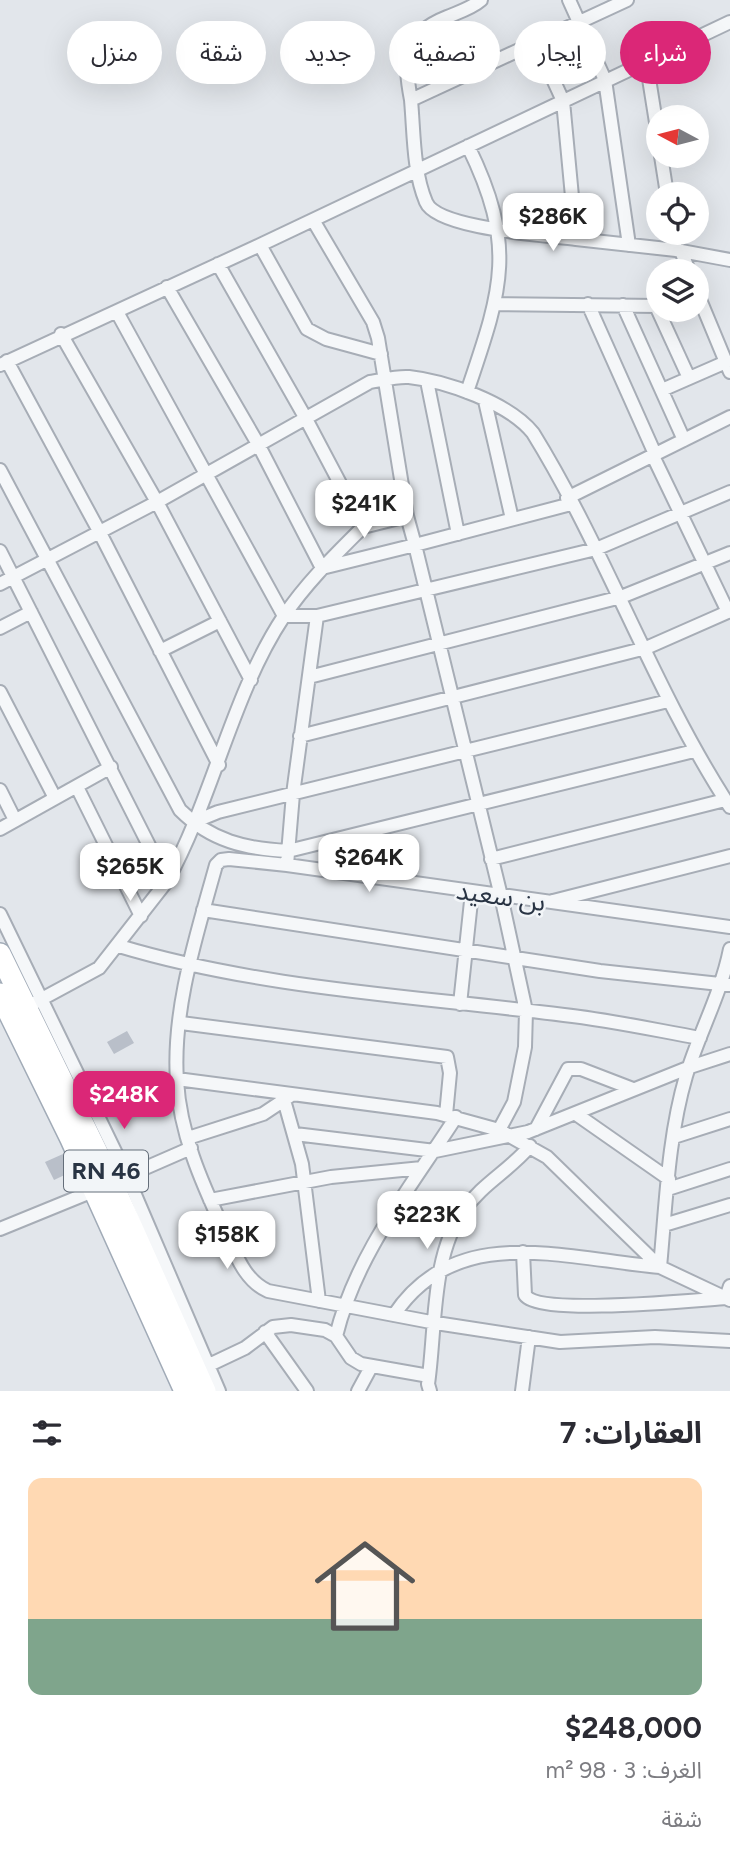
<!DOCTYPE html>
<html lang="ar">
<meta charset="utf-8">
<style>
:root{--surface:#fff;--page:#f7f7f7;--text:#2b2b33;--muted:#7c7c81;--accent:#db2777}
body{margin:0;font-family:Figtree,"Noto Sans Arabic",sans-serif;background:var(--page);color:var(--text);direction:rtl;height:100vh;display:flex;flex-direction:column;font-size:26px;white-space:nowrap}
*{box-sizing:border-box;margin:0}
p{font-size:23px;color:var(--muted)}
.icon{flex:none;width:38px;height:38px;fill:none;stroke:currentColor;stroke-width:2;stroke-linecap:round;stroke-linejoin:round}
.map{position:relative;height:1391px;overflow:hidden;direction:ltr}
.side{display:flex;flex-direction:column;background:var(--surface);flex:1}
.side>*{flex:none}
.guide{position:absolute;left:21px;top:21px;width:690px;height:63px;direction:rtl;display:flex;gap:14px}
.needle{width:46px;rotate:277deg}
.buttons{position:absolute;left:646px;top:105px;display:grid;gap:14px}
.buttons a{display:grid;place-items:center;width:63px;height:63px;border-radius:50%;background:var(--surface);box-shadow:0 7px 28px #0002;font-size:35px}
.price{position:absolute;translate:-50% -60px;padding:0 16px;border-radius:14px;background:#fff;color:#222;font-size:23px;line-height:46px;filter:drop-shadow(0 2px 4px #0008)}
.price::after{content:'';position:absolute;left:50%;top:42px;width:21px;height:16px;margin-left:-10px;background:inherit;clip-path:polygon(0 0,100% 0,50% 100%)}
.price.active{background:var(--accent);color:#fff}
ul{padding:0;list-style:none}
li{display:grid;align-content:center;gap:14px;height:371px;padding:0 28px}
li span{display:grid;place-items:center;height:217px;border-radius:14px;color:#555}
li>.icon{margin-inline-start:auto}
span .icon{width:126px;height:126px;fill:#fffc;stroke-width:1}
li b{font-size:30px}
h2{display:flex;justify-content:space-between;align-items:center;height:84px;padding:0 28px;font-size:30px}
.chip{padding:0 24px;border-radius:32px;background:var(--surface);box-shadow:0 7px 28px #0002;font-size:24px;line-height:63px}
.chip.active{background:var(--accent);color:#fff}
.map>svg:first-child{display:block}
.building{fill:#b9bfc9}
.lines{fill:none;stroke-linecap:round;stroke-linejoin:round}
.street-casing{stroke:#a7adb6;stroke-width:16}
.primary-casing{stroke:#a1abb7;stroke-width:24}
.street{stroke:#f5f7f9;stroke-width:12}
.primary{stroke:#fff;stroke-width:21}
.labels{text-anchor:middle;stroke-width:5;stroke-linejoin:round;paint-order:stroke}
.shield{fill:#f2f5f8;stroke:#656e7a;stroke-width:2}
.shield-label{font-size:24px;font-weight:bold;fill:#293444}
.street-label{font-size:26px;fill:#293444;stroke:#f2f5f8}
</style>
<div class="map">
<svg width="730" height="1391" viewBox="0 0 730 1391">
<rect width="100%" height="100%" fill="#e2e6eb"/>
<path class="building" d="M127 1031 134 1043 114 1054 107 1042Z
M63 1154 71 1172 54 1180 45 1162Z"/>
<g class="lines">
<defs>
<path id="street" d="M569 0 605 80 629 245
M536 42 563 101 576 239C547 235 437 229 426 202 413 171 414 133 411 100 483 67 555 33 627 0
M646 60 658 135
M411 100C403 58 404 34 447 17 459 12 472 8 481 0
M661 156 667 194
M313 220 373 322 378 338 407 516
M673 233 676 250
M576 239 676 250 730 260
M260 245 307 329 326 339 381 354
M681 251 689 271
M218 264 305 417 363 527
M167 287 258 444 322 568 415 545 501 896 526 1011 525 1047 514 1102 499 1130
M696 290 730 372
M496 304 658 306
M588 304 655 454
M623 305 684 440
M656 306 689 378
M117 312 284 616H317L596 549 730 492
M61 334 157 502 251 680
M7 361 99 531 219 765
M0 365 260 245 730 22
M427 381 458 534
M662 390 726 362
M467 392C501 291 518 248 468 146
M485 401 512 519
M653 456 728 612
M0 470 180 810C211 841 246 849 288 851L694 751
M567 498 730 417
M363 527 407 516 415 545 571 504
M0 551 167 881 99 968 25 1008
M0 584 157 502 370 382C383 380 396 376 409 377 446 381 509 403 533 433 607 553 653 689 730 807
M317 616 293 794 287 865 730 927
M0 628 31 612
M160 651 220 621
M309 677 621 597 730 553
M0 692 55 798
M300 736 646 648 730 611
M77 787 141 916
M0 790 15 820
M196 821 218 812 668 701
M0 829 111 767
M491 859 725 800
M287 865 229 859 221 860 216 865C197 934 172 1009 177 1081 180 1133 201 1181 223 1228 235 1251 243 1280 268 1291L436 1323 560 1342 655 1337 730 1341
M167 881C213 798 232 694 284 616 306 583 335 555 363 527
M553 901 730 856
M203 910 600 971 729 985
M0 914 127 1176 219 1391
M119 946C262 989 416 996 564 1015 610 1020 655 1030 700 1038
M460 1004 472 892
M181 1023 447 1057 450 1073 446 1115
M177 1079 437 1113 499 1130 547 1157 660 1267 730 1300
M284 1100 302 1164 319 1301
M576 1114 669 1179
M536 1129 568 1069H581L633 1089
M295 1134 435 1151 528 1132 690 1067 730 1054
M674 1137 730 1119
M188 1138 263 1114 290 1096
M120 1179 191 1148
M668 1189 730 1169
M210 1200 331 1177 422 1168
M664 1225 730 1205
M0 1229 98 1189
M523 1252 525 1295C539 1316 695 1300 726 1298L730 1286
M394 1315C456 1221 566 1259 660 1267 666 1204 668 1137 686 1076 699 1033 721 994 730 949
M265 1332 307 1391
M336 1336C356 1254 411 1187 456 1117
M207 1366 245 1348 273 1327 291 1325 325 1330 336 1336 351 1358 361 1364 429 1376
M358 1391 371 1367
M430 1391 428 1384C436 1329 431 1255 464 1210 482 1184 510 1170 530 1146
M522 1391 529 1337"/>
<path id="primary" d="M0 954 112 1183 205 1391
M0 994 71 1139 185 1391"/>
</defs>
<use href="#street" class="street-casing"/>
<use href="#primary" class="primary-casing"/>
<use href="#street" class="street"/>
<use href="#primary" class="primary"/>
</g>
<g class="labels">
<rect class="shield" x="64" y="1150.5" width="84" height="41" rx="5"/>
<g class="shield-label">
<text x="106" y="1179">RN 46</text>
</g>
<g class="street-label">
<text transform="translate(501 896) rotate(8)" y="9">بن سعيد</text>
</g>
</g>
</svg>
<div class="buttons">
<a><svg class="needle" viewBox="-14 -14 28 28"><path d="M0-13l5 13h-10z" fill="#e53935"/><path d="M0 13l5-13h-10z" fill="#7c7c81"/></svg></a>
<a><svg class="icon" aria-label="locate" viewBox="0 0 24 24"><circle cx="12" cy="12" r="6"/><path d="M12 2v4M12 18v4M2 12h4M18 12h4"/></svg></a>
<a><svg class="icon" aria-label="layers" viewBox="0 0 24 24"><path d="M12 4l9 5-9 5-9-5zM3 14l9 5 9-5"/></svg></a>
</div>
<b class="price" style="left:553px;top:253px">$286K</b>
<b class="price" style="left:364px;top:540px">$241K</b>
<b class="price" style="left:369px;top:894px">$264K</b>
<b class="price" style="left:130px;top:903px">$265K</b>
<b class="price active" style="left:124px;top:1131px">$248K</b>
<b class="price" style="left:427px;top:1251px">$223K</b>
<b class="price" style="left:227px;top:1271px">$158K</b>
<div class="guide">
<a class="chip active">شراء</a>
<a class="chip">إيجار</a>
<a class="chip">تصفية</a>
<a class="chip">جديد</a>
<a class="chip">شقة</a>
<a class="chip">منزل</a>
</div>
</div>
<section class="side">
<h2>العقارات: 7<svg class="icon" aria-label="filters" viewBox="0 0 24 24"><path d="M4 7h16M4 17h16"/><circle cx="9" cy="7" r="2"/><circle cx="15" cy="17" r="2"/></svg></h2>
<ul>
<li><span style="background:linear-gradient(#ffd9b3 65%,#7fa58c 0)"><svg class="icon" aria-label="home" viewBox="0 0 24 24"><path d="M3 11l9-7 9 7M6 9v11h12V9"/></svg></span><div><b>$248,000</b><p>الغرف: 3 · 98 m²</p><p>شقة</p></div></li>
</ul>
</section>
